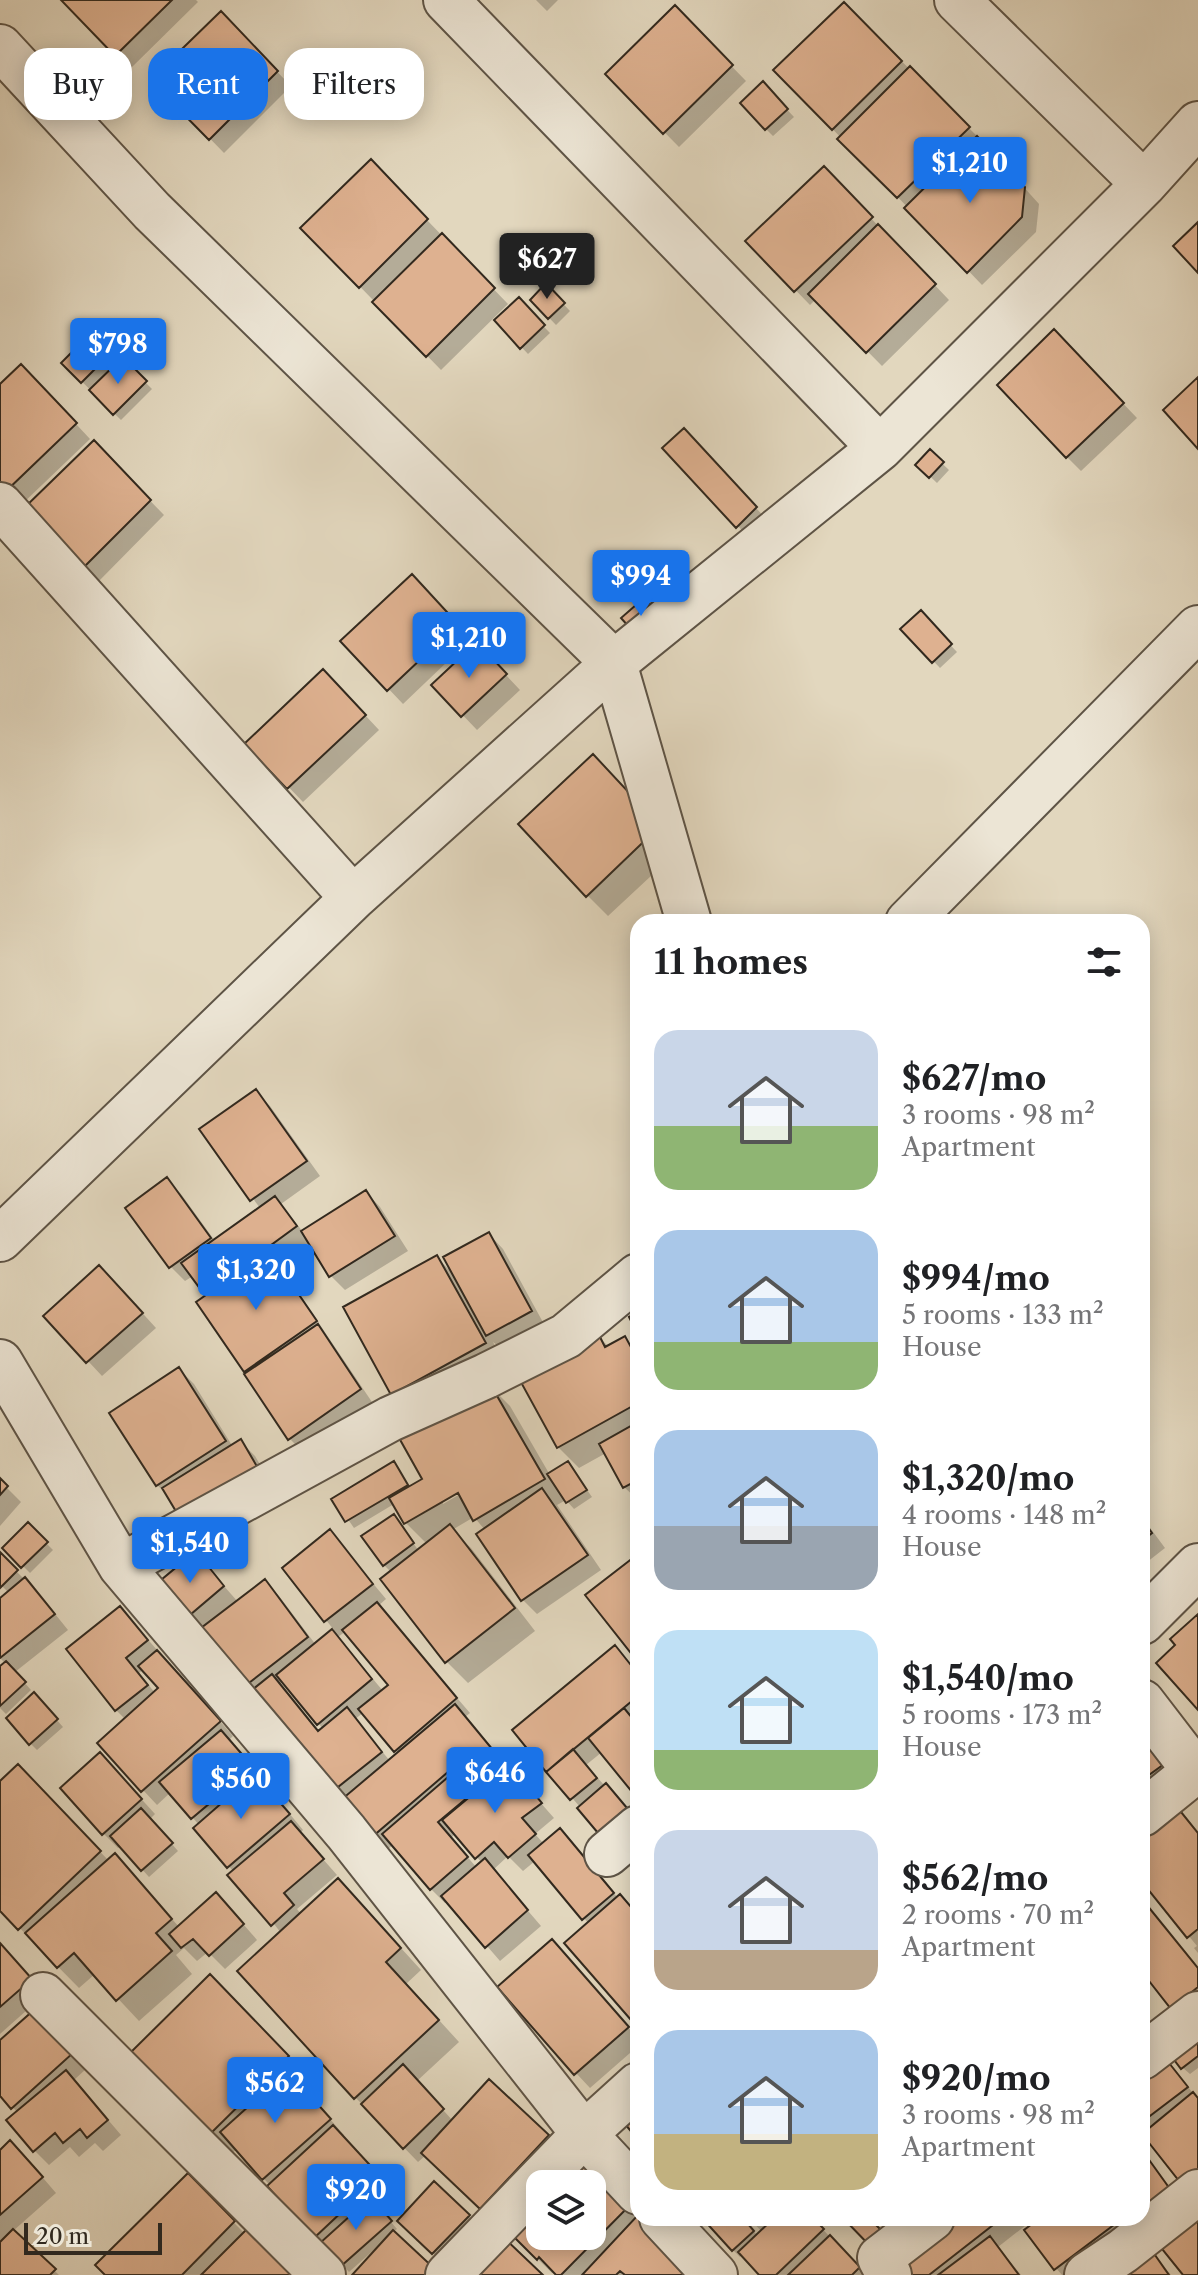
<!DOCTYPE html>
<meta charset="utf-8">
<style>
:root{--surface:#fff;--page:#f2f2f2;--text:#202124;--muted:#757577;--accent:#1a73e8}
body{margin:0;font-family:"Libre Caslon Text",serif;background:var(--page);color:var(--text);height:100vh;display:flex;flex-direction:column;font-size:30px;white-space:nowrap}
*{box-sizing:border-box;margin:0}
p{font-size:26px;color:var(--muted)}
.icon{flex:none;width:44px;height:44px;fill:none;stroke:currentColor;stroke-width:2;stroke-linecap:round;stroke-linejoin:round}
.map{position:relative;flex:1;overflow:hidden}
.side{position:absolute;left:630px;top:914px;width:520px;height:1312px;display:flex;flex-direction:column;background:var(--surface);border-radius:24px;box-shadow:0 4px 20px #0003}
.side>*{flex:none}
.hud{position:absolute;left:24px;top:48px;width:486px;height:72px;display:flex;gap:16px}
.fabs{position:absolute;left:526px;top:2170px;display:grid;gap:16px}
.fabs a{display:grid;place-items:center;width:80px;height:80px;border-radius:16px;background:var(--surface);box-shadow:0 4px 20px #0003;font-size:40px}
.scale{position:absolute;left:24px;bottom:20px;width:138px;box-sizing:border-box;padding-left:8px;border:4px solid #32291e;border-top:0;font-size:22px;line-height:28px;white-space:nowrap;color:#32291e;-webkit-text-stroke:6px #ece5d5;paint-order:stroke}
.price{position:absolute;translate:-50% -68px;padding:0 18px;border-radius:8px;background:var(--accent);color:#fff;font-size:26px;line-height:52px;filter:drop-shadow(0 2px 4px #0008)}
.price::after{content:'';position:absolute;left:50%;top:48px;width:24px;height:18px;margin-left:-12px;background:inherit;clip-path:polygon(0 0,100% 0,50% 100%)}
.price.on{background:#222;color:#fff}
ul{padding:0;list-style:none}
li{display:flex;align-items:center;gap:24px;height:200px;padding:0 24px}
li span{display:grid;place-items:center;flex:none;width:224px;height:160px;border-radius:24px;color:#555}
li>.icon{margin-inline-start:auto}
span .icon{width:96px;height:96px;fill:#fffc;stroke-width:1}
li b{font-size:34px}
h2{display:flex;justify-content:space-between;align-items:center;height:96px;padding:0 24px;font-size:34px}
.chip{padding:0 28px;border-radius:24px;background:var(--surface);box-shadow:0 4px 20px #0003;font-size:28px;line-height:72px}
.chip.on{background:var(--accent);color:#fff}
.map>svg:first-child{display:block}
.shadow{fill:#0003;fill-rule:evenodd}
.building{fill:#deb190;stroke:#32291e;stroke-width:2}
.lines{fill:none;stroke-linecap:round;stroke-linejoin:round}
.minor-casing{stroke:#5e5446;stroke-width:48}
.minor{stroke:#ece5d5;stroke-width:44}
</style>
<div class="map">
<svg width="1198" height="2275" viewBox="0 0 1198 2275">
<rect width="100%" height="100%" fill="#e2d7be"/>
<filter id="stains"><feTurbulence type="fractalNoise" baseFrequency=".0025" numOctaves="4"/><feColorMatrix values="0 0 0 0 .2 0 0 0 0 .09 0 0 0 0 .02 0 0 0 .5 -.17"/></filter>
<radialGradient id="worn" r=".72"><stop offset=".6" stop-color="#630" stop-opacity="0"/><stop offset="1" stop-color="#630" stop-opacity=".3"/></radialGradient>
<path class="shadow" d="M64 0H196L198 2 131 68Z
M536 0H558L547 11Z
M844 4 983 142 1039 204 1036 232 982 285 776 70Z
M675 8 746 81 679 147 607 74Z
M221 14 291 86 224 153 153 80Z
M345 56 374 86 355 104 326 74Z
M763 84 794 117 773 136 766 129Z
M371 162 508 304 441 370 303 228Z
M824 169 949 300 882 366 816 299 810 305 748 241Z
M546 286 570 311 556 325 532 300Z
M518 300 550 333 528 354 497 321Z
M99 328 124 353 111 366 114 369 123 360 152 389 121 420 63 363Z
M1069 347 1137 418 1081 471 1067 457Z
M36 381 90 439 19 507 0 488V387Z
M94 443 164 515 98 582 26 509Z
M698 446 770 523 752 541 665 448Z
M930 452 949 470 937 483 918 465Z
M426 591 471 639 403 704 343 641Z
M920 613 957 652 940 668 903 629Z
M491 659 520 690 477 730 434 685Z
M338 686 379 730 303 802 247 744Z
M593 757 680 849 608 916 587 895Z
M255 1091 270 1106 320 1176 281 1204 303 1232 366 1192 380 1207 408 1251 345 1290 331 1276 310 1242 279 1264 374 1405 304 1453 289 1438 246 1370 209 1296 193 1276 185 1281 171 1267 128 1209 167 1180 181 1194 215 1241 260 1208 202 1130Z
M489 1234 503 1249 545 1326 502 1349 493 1342 505 1365 392 1394 437 1257 452 1273Z
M114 1282 156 1328 102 1376 46 1316Z
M596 1334 609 1347 624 1339 638 1352V1500L624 1487 606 1453 579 1468 558 1447Z
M179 1369 194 1384 233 1447 241 1442 255 1456 272 1485 169 1496 157 1485Z
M489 1385 510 1406 550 1475 568 1463 592 1497 574 1509 566 1500 557 1505 601 1570 537 1614 523 1600 485 1530 474 1517 452 1530 471 1548 535 1631 468 1683 447 1662 392 1573 384 1565 393 1516 419 1551 427 1544 406 1523 394 1504 354 1528 334 1499 394 1464 411 1488 425 1480ZM465 1486 467 1490 443 1504V1500Z
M0 1481 21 1502 0 1526Z
M1142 1517 1165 1548 1142 1566Z
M28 1525 53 1550 30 1573 5 1548Z
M330 1532 386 1599 378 1606 470 1713 465 1717 554 1818 535 1834 544 1844 574 1845 618 1898 638 1916V2025L589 1924 535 1861 523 1871 508 1856 493 1870 541 1926 500 1961 448 1901 445 1903 431 1889 394 1844 387 1850 185 1618 196 1554 238 1602 265 1582 279 1596 316 1645 334 1630 284 1568ZM346 1631 391 1685 383 1691 338 1637ZM284 1681 323 1729 319 1732 280 1684ZM363 1713 399 1754 390 1761 355 1719ZM476 1775 486 1786 482 1789 472 1778ZM456 1833 482 1863 477 1868 451 1838Z
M0 1555 39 1594 68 1630 15 1672 31 1690 6 1714 0 1708V1668L6 1664 0 1658V1600L9 1593 0 1584Z
M120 1608 233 1736 229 1740 303 1830 300 1833 337 1875 297 1909 301 1914 359 1902 421 1970 406 1984 459 2042 417 2081 453 2121 489 2082 562 2151 496 2221 426 2155 418 2162 355 2097 281 1933 234 1872 195 1829 199 1825 171 1792 157 1805 143 1790 126 1720 116 1710ZM144 1669 161 1688 155 1693 139 1673Z
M615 1648 638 1673V1796L602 1752 586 1765 632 1816 606 1838 515 1730Z
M41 1702 63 1727 37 1750 30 1743Z
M1142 1721 1191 1781 1142 1801Z
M114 1769 155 1814 150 1819 178 1851 149 1877 121 1846 118 1848 104 1834Z
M0 1784 39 1788 109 1861 136 1877 179 1927 230 1909 257 1940 225 1969 208 1952 197 1961 184 1948 176 1955 192 1974 139 2021 95 1974 79 1988 0 1908Z
M1173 1805 1198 1832V1953L1194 1948 1197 1946 1142 1879Z
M1142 1899 1198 1968V2013L1142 1969Z
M0 1944 45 1994 0 2034Z
M566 1956 638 2039V2046L590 2088 576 2073Z
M210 1977 309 2079 301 2086 344 2135 342 2137 393 2192 378 2207 397 2229 393 2232 439 2275H355L378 2250 376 2248 349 2272 237 2149 227 2158 128 2057Z
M1198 2020V2068L1190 2074 1183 2068Z
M50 2026 86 2069 74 2080 121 2135 103 2151 95 2143 79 2157 70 2147 49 2165 34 2150 18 2113 0 2093V2043Z
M1158 2051 1198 2099 1149 2142 1142 2135V2063Z
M582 2147 638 2202V2218L703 2275H559L554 2270 552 2273 504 2225 540 2236H592V2184Z
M1142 2151 1188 2211 1080 2275H1062L1056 2268 1043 2218H1142Z
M0 2152 25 2157 56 2193 13 2231 59 2275H0Z
M188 2176 245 2234 296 2275H108Z
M469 2216 483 2230 448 2267 414 2236Z
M705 2218H742L758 2236 762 2232 749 2218H812L866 2275H761L742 2254 740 2257 733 2250Z
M884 2218H1035L998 2247 1021 2275H914L896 2232Z
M1148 2247 1171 2275H1108Z"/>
<path class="building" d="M61 0H172L115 56Z
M844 2 902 61 832 130 773 70Z
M675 5 733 65 663 134 605 74Z
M221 11 278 71 209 140 150 80Z
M345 53 369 78 347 99 323 74Z
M910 66 970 127 897 198 837 139Z
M763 81 788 109 765 130 740 103Z
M977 136 1025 187 1022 217 967 273 904 208Z
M371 159 428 219 359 288 300 228Z
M824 166 873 217 794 292 745 241Z
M1198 222V273L1173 246Z
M878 224 936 284 866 353 808 294Z
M442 233 495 288 426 357 372 302Z
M546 283 565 303 548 319 530 300Z
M519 297 545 325 520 349 494 320Z
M99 325 119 345 81 383 61 363Z
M1054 329 1124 403 1066 458 997 385Z
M123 357 147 381 113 415 89 390Z
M21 364 77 423 3 494 0 491V384Z
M1198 377V449L1163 410Z
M684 428 757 507 736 528 662 448Z
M94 440 151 500 82 569 23 509Z
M930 449 944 462 929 478 915 465Z
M412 574 458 624 387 691 340 641Z
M644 598 660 617 638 637 621 618Z
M921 610 952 644 932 663 900 629Z
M477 642 507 674 461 717 431 685Z
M323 669 366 715 287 789 244 744Z
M593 754 660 826 586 897 518 824Z
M256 1089 307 1161 250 1201 199 1129Z
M167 1177 211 1238 169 1268 125 1208Z
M366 1190 395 1236 329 1277 301 1231Z
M275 1196 297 1226 204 1294 181 1263Z
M489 1232 532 1311 486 1336 443 1257Z
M269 1251 317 1321 244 1372 196 1302Z
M437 1255 486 1343 391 1395 343 1307Z
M99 1265 143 1313 86 1363 43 1316Z
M638 1312V1335L629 1317Z
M318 1324 361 1389 288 1440 244 1374Z
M597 1331 605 1347 625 1336 638 1360V1403L557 1448 517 1375Z
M179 1367 226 1441 156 1486 109 1413Z
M489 1382 545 1479 473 1521 458 1493 404 1524 389 1498 422 1479 398 1436Z
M638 1422V1480L623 1488 599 1444Z
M241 1439 259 1470 180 1518 162 1488Z
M394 1461 408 1485 345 1522 331 1499Z
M568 1461 587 1490 566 1503 547 1474Z
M0 1478 8 1486 0 1495Z
M542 1488 588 1555 521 1601 476 1534Z
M394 1514 414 1543 383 1566 361 1536Z
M1142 1519 1152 1533 1142 1541Z
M28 1522 48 1542 21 1568 2 1548Z
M450 1524 515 1608 445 1663 380 1579Z
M330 1529 373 1584 324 1622 282 1568Z
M196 1551 224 1586 184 1620 155 1585Z
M0 1552 18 1570 0 1588Z
M638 1554V1662L585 1595Z
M25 1577 55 1614 0 1658V1598Z
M265 1579 308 1637 245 1686 201 1628Z
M377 1602 457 1698 394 1752 358 1709 388 1685 342 1630Z
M120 1606 148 1640 126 1658 148 1685 115 1711 66 1649Z
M1198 1614V1710L1156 1663 1175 1645 1170 1639Z
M332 1629 372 1679 317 1725 276 1675Z
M615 1645 638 1674V1696L546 1772 512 1730Z
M157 1650 221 1721 141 1792 97 1743 158 1688 138 1666Z
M6 1661 26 1682 0 1706V1666Z
M272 1674 318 1731 347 1707 382 1752 333 1791 252 1690Z
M34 1692 58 1719 29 1745 6 1718Z
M455 1704 502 1761 479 1781 462 1760 372 1837 341 1800Z
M624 1708 638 1725 637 1798 588 1738Z
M1142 1720 1171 1759 1142 1780Z
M221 1730 253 1767 191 1819 159 1782Z
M573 1749 597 1778 570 1800 546 1772Z
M100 1752 142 1799 102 1835 60 1788Z
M18 1764 101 1851 18 1930 0 1911V1781Z
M509 1764 542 1803 522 1818 536 1834 508 1858 494 1842 475 1859 442 1820Z
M462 1765 480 1787 438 1822 468 1857 430 1890 382 1834Z
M255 1774 290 1814 227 1868 193 1828Z
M606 1783 627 1808 598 1833 577 1808Z
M1173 1802 1198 1833V1929L1187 1938 1142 1882V1827Z
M141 1808 173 1843 141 1871 110 1836Z
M291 1821 324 1859 284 1893 294 1905 271 1926 227 1875Z
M560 1828 614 1893 582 1920 528 1855Z
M115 1853 172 1919 156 1933 172 1951 116 2001 74 1953 57 1968 25 1933Z
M485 1858 528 1910 485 1948 441 1896Z
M338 1878 401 1948 386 1962 439 2020 354 2099 237 1971Z
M216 1892 244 1924 209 1956 193 1939 181 1948 169 1934Z
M620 1894 638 1915V2028L564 1943Z
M1142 1899 1198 1968V1987L1171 2009 1142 1972Z
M552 1939 629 2027 574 2075 497 1987Z
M0 1943 32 1979 0 2007Z
M210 1974 289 2056 205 2139 126 2057Z
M35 2009 73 2053 11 2109 0 2096V2040Z
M1198 2018V2056L1181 2069 1163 2045Z
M1158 2049 1188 2087 1142 2122V2061Z
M403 2064 444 2109 403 2149 361 2104Z
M66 2070 108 2120 87 2138 80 2129 63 2143 55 2133 33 2152 6 2120Z
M288 2071 331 2119 262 2180 220 2132Z
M489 2079 549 2135 480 2209 421 2153Z
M1193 2092 1198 2098V2182L1187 2191 1142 2134Z
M638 2104V2140L621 2119Z
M333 2125 380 2176 314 2238 267 2186Z
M10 2140 43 2177 0 2215V2150Z
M582 2144 637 2198 561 2275H556L539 2257 537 2260 502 2225 540 2187V2236H592V2184H543Z
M1142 2150 1175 2196 1142 2218Z
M188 2173 235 2221 182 2275H105L95 2265Z
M434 2181 470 2215 432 2254 397 2221Z
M371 2197 392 2221 340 2267 320 2243Z
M1198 2212V2275H1183L1158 2244Z
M638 2215V2218H646L694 2263 682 2275H625L620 2271 616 2275H582Z
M702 2218H743L754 2231 732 2251Z
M774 2218H813L824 2229 776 2275H759L738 2252Z
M843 2218H869L887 2236 873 2249Z
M939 2218H1002L929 2275H912L894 2253Z
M1040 2218H1123L1054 2270 1024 2230Z
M250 2226 299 2275H201Z
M13 2229 56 2269 50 2275H0V2242Z
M393 2230 437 2271 433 2275H352Z
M498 2232 543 2275H457Z
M830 2235 860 2267 852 2275H788Z
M990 2236 1019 2275H938Z
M1148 2245 1169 2275H1104Z"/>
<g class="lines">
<defs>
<path id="minor" d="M446 0 880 448
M957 0 1144 184
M0 47 152 211 614 663 689 922
M0 505 353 898
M908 922 1198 628
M0 1239 353 898 614 663 880 448 1144 184 1198 124
M0 1362 121 1566 346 1832 584 2134 638 2192
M121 1566 390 1419 486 1376 566 1336 638 1276
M1142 1622 1198 1566
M1142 1702 1195 1771 1142 1814
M607 1854 638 1828
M43 1995 323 2275
M1142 2057 1198 2014
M662 2218 715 2275
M448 2275 584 2134 638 2085
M889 2275 880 2258 932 2218
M1087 2275 1123 2251 1198 2192"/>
</defs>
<use href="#minor" class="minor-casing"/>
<use href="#minor" class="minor"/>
</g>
<rect width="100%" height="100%" filter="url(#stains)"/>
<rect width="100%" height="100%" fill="url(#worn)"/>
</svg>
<div class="fabs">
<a><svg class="icon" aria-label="layers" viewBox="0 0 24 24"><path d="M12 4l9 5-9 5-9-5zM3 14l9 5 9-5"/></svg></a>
</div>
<div class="scale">20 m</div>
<b class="price" style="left:970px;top:205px">$1,210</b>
<b class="price on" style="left:547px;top:301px">$627</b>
<b class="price" style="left:118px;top:386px">$798</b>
<b class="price" style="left:641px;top:618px">$994</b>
<b class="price" style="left:469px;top:680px">$1,210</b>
<b class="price" style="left:256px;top:1312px">$1,320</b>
<b class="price" style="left:190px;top:1585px">$1,540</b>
<b class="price" style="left:495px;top:1815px">$646</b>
<b class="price" style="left:241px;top:1821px">$560</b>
<b class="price" style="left:275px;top:2125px">$562</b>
<b class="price" style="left:356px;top:2232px">$920</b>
<div class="hud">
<a class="chip">Buy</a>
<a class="chip on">Rent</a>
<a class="chip">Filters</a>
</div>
<section class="side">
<h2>11 homes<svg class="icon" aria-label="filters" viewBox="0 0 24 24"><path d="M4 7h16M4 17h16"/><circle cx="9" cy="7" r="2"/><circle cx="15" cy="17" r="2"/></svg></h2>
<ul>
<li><span style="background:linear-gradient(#c9d6e8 60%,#8fb573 0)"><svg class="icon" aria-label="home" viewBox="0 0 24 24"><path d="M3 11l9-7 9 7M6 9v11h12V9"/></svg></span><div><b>$627/mo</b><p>3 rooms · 98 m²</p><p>Apartment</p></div></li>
<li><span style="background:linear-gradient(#a9c7e8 70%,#8fb573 0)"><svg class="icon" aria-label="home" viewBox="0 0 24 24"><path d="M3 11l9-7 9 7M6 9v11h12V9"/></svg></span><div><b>$994/mo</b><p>5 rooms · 133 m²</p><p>House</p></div></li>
<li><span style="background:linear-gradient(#a9c7e8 60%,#9aa5b1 0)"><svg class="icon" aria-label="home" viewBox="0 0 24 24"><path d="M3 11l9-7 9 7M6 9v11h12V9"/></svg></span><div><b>$1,320/mo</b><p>4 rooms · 148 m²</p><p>House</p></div></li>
<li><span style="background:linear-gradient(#bfe0f5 75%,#8fb573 0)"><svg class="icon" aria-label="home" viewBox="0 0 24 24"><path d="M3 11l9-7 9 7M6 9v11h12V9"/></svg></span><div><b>$1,540/mo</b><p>5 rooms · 173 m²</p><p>House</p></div></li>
<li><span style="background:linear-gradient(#c9d6e8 75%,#b9a48a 0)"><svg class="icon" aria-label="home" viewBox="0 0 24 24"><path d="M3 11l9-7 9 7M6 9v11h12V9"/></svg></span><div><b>$562/mo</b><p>2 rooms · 70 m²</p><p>Apartment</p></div></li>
<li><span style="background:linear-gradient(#a9c7e8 65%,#c2b280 0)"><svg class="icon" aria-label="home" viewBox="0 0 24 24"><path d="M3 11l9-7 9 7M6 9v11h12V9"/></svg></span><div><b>$920/mo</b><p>3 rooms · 98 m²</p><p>Apartment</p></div></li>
</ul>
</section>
</div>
